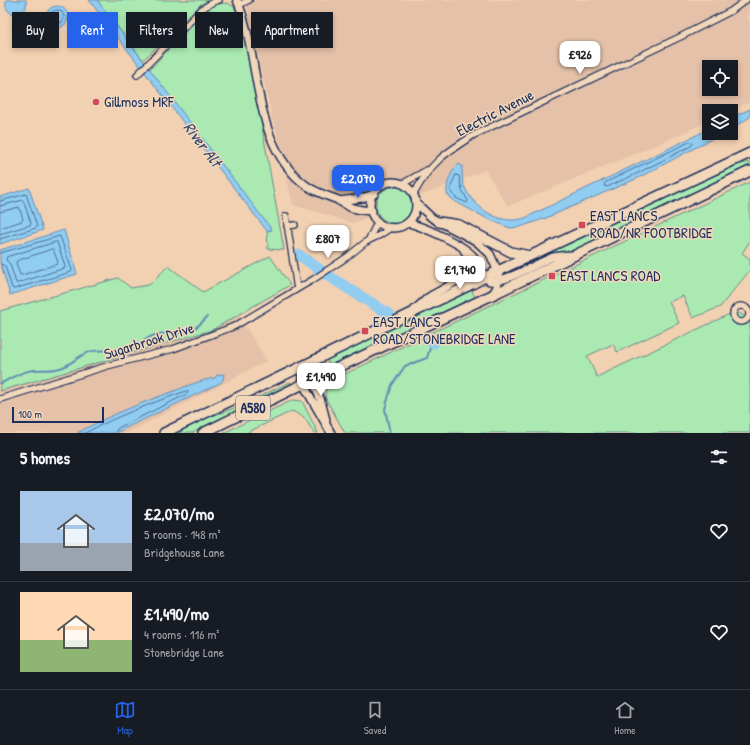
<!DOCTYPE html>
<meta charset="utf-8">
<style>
:root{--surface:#171b24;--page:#242831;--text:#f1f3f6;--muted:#9ea1a6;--line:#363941;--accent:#2563eb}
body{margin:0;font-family:"Patrick Hand",sans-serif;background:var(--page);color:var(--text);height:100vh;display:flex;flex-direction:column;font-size:15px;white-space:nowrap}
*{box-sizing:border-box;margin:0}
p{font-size:13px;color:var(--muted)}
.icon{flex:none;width:22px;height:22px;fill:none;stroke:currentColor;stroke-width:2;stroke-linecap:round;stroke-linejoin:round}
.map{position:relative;height:433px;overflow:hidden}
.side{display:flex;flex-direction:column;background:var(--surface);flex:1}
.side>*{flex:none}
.top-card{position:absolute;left:12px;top:12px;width:400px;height:36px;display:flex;gap:8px}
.buttons{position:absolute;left:702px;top:60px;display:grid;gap:8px}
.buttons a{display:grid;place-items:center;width:36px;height:36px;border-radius:0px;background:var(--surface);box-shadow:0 2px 6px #0003;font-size:20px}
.scale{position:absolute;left:12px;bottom:10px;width:92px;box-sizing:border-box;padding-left:4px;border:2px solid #1b2f5e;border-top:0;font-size:11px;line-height:14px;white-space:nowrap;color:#1b2f5e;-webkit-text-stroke:3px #f3d7ba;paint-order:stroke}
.price{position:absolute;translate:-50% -34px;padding:0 9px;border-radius:8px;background:#fff;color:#222;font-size:13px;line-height:26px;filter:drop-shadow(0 1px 2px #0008)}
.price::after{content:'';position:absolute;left:50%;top:24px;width:12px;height:9px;margin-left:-6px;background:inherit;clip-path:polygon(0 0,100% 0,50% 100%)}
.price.active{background:var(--accent);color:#fff}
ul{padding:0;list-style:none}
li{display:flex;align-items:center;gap:12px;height:100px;padding:0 20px}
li+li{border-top:1px solid var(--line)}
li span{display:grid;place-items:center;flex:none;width:112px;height:80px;border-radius:0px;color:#555}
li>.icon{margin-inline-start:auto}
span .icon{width:48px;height:48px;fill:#fffc;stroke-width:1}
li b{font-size:17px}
h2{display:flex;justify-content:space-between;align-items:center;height:48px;padding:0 20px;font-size:17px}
.pill{padding:0 14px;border-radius:0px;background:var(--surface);box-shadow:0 2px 6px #0003;font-size:14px;line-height:36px}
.pill.active{background:var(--accent);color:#fff}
.menu{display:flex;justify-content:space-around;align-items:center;height:56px;border-top:1px solid var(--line);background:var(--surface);font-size:11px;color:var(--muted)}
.menu a{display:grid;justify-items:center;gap:2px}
.menu .active{color:var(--accent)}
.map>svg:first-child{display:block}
.built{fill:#e4c1a8;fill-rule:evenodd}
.green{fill:#aaeab2;stroke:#628c88}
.water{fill:#91ccf1;stroke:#628db6}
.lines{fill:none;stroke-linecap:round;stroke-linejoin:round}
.shore{stroke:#4a6e99;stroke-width:1}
.stream{stroke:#628db6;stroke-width:2}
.river{stroke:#91ccf1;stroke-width:11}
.minor-casing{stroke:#1b2f5e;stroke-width:8}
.tertiary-casing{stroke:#1b2f5e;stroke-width:10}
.trunk-casing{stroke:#1b2f5e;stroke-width:12}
.minor{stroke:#f3d7ba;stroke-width:5.5}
.tertiary{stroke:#f3d7ba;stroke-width:7}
.trunk{stroke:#f3d7ba;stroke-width:9}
.poi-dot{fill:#d1495b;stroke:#f3d7ba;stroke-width:1.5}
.labels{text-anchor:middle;stroke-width:3;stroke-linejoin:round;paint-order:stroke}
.shield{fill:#f3d7ba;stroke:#5c617a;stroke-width:1}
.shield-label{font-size:14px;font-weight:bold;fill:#1b2f5e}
.poi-label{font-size:15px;fill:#1b2f5e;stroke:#f3d7ba;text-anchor:start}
.street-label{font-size:15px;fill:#1b2f5e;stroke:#f3d7ba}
.water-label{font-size:16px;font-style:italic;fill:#2d4774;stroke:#f3d7ba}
</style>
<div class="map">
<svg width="750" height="433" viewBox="0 0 750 433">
<rect width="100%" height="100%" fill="#f2d0b2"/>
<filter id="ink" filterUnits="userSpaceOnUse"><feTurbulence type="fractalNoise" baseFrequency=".025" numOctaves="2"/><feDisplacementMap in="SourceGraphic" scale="8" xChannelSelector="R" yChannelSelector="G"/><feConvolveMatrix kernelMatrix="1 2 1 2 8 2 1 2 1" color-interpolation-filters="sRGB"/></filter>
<g filter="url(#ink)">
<path class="built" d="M245 0H750L748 18 750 23V102L730 111H709V121L656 145 508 206 485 170 353 223 293 205 274 122 270 117 272 116ZM709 67H731V89H709Z
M238 315 267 361 127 433H0V388L65 373 190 337Z"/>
<path class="green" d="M97 0H210L201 4 143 60Z
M227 3 233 6 236 10 244 34 256 94 284 250 268 249 267 231 271 230 149 70 207 9 218 4Z
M750 162V166L574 251 556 254 519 269 518 267 567 245 730 167Z
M750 182V241L742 253 750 259V270L720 307 693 318 683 296 669 302 679 323 617 352 613 344 587 356 597 377 736 311 750 320V433H345L327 401 325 395 328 382Z
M376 205a18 18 0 1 1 36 0a18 18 0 1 1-36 0Z
M270 256 290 285 212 330 0 391V311L118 278 131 288 149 285 168 266 203 292Z
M471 289 475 297 330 366 327 360Z
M290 382 292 385 192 433H174L203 419 238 407Z
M293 400 302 401 318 433H314L304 417 292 411 246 433H223Z"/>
<path class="water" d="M6 0H26C30 19 2 19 6 0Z
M89 0H97L272 230 267 231Z
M46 17a11 11 0 1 1 22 0a11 11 0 1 1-22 0Z
M13 28a11 11 0 1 1 22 0a11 11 0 1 1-22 0Z
M750 109V117L731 129V118Z
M709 129V133H723L638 178 546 218 520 227 510 228 488 219 454 201 447 194C446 184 451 170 459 164L462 166C462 174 462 182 465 188 471 202 488 216 503 219 511 221 518 220 525 218Z
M29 188 43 230 0 244V197Z
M64 230 77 274 10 295 0 262V250Z
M224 374 223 380 220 383 115 433H77C108 416 141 403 174 391 187 386 201 380 215 378L217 375Z"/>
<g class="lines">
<path class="shore" d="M50 17a7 7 0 1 1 14 0a7 7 0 1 1-14 0Z
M17 28a7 7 0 1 1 14 0a7 7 0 1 1-14 0Z
M690 142 693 143 691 146 636 174 607 187 604 186 605 183Z
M456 175 459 176 462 190 468 201 467 203 456 198 451 192V187Z
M0 201 26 194 37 226 36 228 0 239
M0 206 23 200 31 223 30 225 0 234
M0 212 19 207 23 219 22 221 0 228
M57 242 65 266V268L18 283H16L10 264 6 260 7 257Z
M53 249 58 262 57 264 22 275H20L16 263 17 261Z
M0 253 60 236 72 270 71 272 14 289 12 288 5 266 0 264
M85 433C117 416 152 403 186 391H188L187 394 118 428 115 433"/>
<path class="stream" d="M0 384C10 379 21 371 33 370 43 369 51 371 60 368 71 365 79 355 89 352 101 348 114 353 126 350 137 347 144 338 155 335 161 333 167 333 173 333 191 333 196 329 207 317
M390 433 385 409 392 385 405 366 427 358 432 341"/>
<path class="river" d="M299 255 332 278 390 315
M426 338 434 343"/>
<defs>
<path id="minor" d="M239 5 249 0
M137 75 202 9 213 2 219 0
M402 184 427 170
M414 194C430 163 445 153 474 135L680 37 731 11 746 0
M286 216 297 289
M287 226 295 225
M368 241 378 221
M733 314a8 8 0 1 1 16 0a8 8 0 1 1-16 0Z
M0 399 107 366 173 349 235 326 314 279 347 257 367 241 380 235 392 227"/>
<path id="tertiary" d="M237 0C262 59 250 145 307 186 317 193 328 196 338 200 341 202 344 204 348 206 354 210 364 210 372 211
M370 205a23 23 0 1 1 46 0a23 23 0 1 1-46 0Z
M339 201 362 198 374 194
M416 203 432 218 476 241 490 254 499 274 497 287 492 295
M407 223C421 225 464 245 473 256 478 262 483 279 490 281 503 284 539 262 553 257 559 256 566 255 572 255
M415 309C420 305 424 301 429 297 439 291 460 281 466 273 470 266 469 256 464 250
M302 366 303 384 331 433
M303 366C317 385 320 397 326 420"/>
<path id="trunk" d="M439 222 459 225 511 252 530 256
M164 433 472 284 485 277 750 153
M203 433 303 384 492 295 750 171"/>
</defs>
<use href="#minor" class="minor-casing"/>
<use href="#tertiary" class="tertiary-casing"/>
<use href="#trunk" class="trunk-casing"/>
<use href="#minor" class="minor"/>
<use href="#tertiary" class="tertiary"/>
<use href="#trunk" class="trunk"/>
</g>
</g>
<g class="poi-dot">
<circle cx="96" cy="102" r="4"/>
<rect x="578" y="221" width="8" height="8" rx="2"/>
<rect x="548" y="272" width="8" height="8" rx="2"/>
<rect x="361" y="327" width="8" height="8" rx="2"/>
</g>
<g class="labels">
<rect class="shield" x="236" y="396" width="34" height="24" rx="3"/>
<g class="shield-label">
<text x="253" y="413">A580</text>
</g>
<g class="poi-label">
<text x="104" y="107">Gillmoss MRF</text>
<text x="590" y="221">EAST LANCS<tspan x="590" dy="17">ROAD/NR FOOTBRIDGE</tspan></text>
<text x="560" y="281">EAST LANCS ROAD</text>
<text x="373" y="327">EAST LANCS<tspan x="373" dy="17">ROAD/STONEBRIDGE LANE</tspan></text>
</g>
<g class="street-label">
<text transform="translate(495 113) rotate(-27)" y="5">Electric Avenue</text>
<text transform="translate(149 341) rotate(-17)" y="5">Sugarbrook Drive</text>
</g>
<g class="water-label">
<text transform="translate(203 144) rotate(53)" y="6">River Alt</text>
</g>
</g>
</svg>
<div class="buttons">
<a><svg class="icon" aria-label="locate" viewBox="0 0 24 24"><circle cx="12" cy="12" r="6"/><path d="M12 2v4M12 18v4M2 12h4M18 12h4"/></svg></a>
<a><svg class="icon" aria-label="layers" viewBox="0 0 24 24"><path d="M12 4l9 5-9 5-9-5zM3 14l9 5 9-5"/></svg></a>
</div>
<div class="scale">100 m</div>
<b class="price" style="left:580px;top:75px">£926</b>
<b class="price active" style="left:358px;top:199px">£2,070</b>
<b class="price" style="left:328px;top:259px">£807</b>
<b class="price" style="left:460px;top:290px">£1,740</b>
<b class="price" style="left:321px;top:397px">£1,490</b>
<div class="top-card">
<a class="pill">Buy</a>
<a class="pill active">Rent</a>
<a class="pill">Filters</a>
<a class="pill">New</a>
<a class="pill">Apartment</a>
</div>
</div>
<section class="side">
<h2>5 homes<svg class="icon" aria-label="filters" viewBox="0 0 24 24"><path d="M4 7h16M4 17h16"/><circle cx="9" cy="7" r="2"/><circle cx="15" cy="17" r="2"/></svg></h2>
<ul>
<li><span style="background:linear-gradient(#a9c7e8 65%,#9aa5b1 0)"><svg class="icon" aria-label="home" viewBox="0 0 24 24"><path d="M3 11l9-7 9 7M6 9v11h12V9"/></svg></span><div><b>£2,070/mo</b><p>5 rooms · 148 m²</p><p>Bridgehouse Lane</p></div><svg class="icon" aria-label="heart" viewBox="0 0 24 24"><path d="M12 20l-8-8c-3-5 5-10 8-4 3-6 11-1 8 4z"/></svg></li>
<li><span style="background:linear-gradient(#ffd9b3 60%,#8fb573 0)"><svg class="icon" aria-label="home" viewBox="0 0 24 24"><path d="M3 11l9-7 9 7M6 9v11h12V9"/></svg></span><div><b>£1,490/mo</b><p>4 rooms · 116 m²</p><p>Stonebridge Lane</p></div><svg class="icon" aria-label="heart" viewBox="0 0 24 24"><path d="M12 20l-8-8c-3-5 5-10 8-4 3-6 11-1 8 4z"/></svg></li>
</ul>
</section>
<nav class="menu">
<a class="active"><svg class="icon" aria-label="map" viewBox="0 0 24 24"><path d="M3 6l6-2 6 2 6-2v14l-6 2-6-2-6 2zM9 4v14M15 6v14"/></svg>Map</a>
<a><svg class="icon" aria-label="saved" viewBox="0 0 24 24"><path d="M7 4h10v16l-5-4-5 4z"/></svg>Saved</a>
<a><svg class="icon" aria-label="home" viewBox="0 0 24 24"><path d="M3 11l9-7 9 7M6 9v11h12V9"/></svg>Home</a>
</nav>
